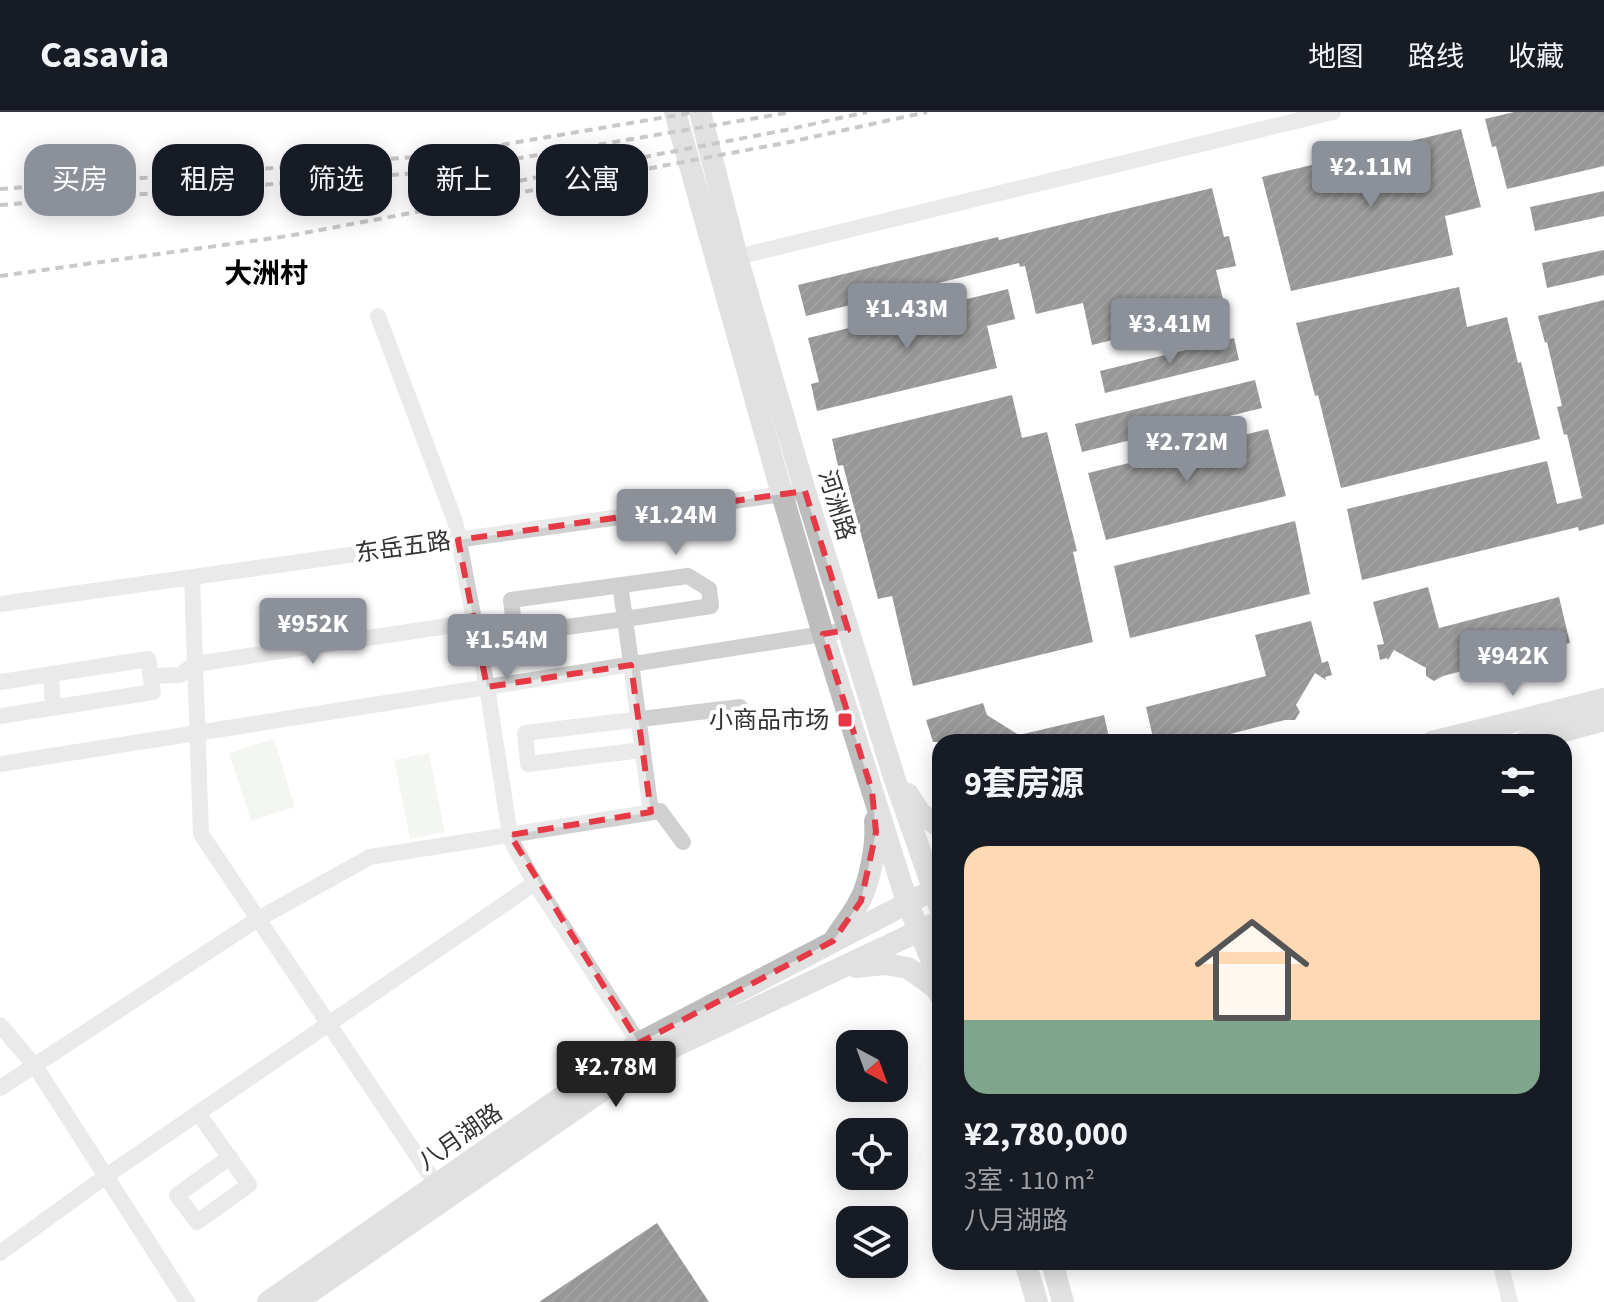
<!DOCTYPE html>
<html lang="zh">
<meta charset="utf-8">
<style>
:root{--surface:#171b24;--page:#242831;--text:#f1f3f6;--muted:#9ea1a6;--line:#363941;--accent:#8c9099}
body{margin:0;font-family:"Source Sans 3","Noto Sans SC",sans-serif;background:var(--page);color:var(--text);height:100vh;display:flex;flex-direction:column;font-size:30px;white-space:nowrap}
*{box-sizing:border-box;margin:0}
p{font-size:26px;color:var(--muted)}
.icon{flex:none;width:44px;height:44px;fill:none;stroke:currentColor;stroke-width:2;stroke-linecap:round;stroke-linejoin:round}
.map{position:relative;flex:1;overflow:hidden}
.details{position:absolute;left:932px;top:622px;width:640px;height:536px;display:flex;flex-direction:column;background:var(--surface);border-radius:24px;box-shadow:0 4px 20px #0003}
.details>*{flex:none}
.top-card{position:absolute;left:24px;top:32px;width:760px;height:72px;display:flex;gap:16px}
.needle{width:52px;rotate:139deg}
.controls{position:absolute;left:836px;top:918px;display:grid;gap:16px}
.controls a{display:grid;place-items:center;width:72px;height:72px;border-radius:16px;background:var(--surface);box-shadow:0 4px 20px #0003;font-size:40px}
.price{position:absolute;translate:-50% -68px;padding:0 18px;border-radius:8px;background:var(--accent);color:#fff;font-size:26px;line-height:52px;filter:drop-shadow(0 2px 4px #0008)}
.price::after{content:'';position:absolute;left:50%;top:48px;width:24px;height:18px;margin-left:-12px;background:inherit;clip-path:polygon(0 0,100% 0,50% 100%)}
.price.on{background:#222;color:#fff}
ul{padding:0;list-style:none}
li{display:grid;align-content:center;gap:16px;height:424px;padding:0 32px}
li+li{border-top:2px solid var(--line)}
li span{display:grid;place-items:center;height:248px;border-radius:24px;color:#555}
li>.icon{margin-inline-start:auto}
span .icon{width:144px;height:144px;fill:#fffc;stroke-width:1}
li b{font-size:34px}
h2{display:flex;justify-content:space-between;align-items:center;height:96px;padding:0 32px;font-size:34px}
.chip{padding:0 28px;border-radius:24px;background:var(--surface);box-shadow:0 4px 20px #0003;font-size:28px;line-height:72px}
.chip.on{background:var(--accent);color:#fff}
header{display:flex;align-items:center;gap:48px;box-sizing:border-box;height:112px;padding:0 40px;background:var(--surface);border-bottom:2px solid var(--line)}
header strong{font-size:38px}
nav{display:flex;gap:44px;margin-inline-start:auto;font-size:28px}
.map>svg:first-child{display:block}
.green{fill:#e6ecdf}
.building{fill:url(#building-hatch)}
.lines{fill:none;stroke-linecap:round;stroke-linejoin:round}
.street{stroke:#d0d0d0;stroke-width:16}
.secondary{stroke:#bdbdbd;stroke-width:22}
.rail{stroke:#888;stroke-width:4;stroke-dasharray:8 6;stroke-linecap:butt}
.marked{fill:none;stroke:#e63946;stroke-width:6;stroke-dasharray:16 10;stroke-linejoin:round}
.poi-dot{fill:#e63946;stroke:#fff;stroke-width:3}
.labels{text-anchor:middle;stroke-width:8;stroke-linejoin:round;paint-order:stroke}
.street-label{font-size:24px;fill:#333;stroke:#fff}
.poi-label{font-size:24px;fill:#333;stroke:#fff;text-anchor:end}
.quarter-label{font-size:28px;font-weight:bold;fill:#000;stroke:#fff}
</style>
<header>
<strong>Casavia</strong>
<nav><a>地图</a><a>路线</a><a>收藏</a></nav>
</header>
<div class="map">
<svg width="1604" height="1190" viewBox="0 0 1604 1190">
<defs>
<pattern id="building-hatch" width="6" height="6" patternUnits="userSpaceOnUse" patternTransform="scale(2)"><rect width="6" height="6" fill="#1a1a1a"/><path d="M-1 1l2-2M0 6l6-6M5 7l2-2" fill="none" stroke="#333"/></pattern>
</defs>
<rect width="100%" height="100%" fill="#fff"/>
<path class="green" d="M274 627 295 695 251 709 229 641Z
M429 641 445 720 410 727 394 648Z"/>
<path class="building" d="M1514 0H1604V54L1507 77 1496 34 1492 35 1485 7Z
M1461 17 1481 95 1445 104 1453 143 1291 179 1262 65Z
M1212 76 1224 125 1229 124 1236 154 1216 158 1226 200 1092 233 1083 191 1036 202 1025 154 1020 155 1019 151 806 204 798 173 998 125 999 128Z
M1604 79V104L1535 119 1530 95Z
M1604 138V163L1547 176 1542 151Z
M1459 175 1467 215 1507 205 1518 251 1521 250 1540 327 1341 376 1318 283 1315 284 1296 211Z
M1008 177 1015 207 987 214 997 256 817 299 811 272 819 270 808 226Z
M1604 188V412L1579 419 1578 415 1362 468 1347 397 1547 349 1557 392 1582 386 1567 322 1564 323 1557 295 1562 294 1547 230 1545 231 1538 204Z
M1234 226 1239 248 1105 281 1100 259Z
M1255 268 1262 296 1082 340 1075 312Z
M1012 283 1022 326 1047 320 1077 439 1073 440 1093 530 913 574 892 484 878 487 843 353 838 354 832 327Z
M1268 317 1286 384 1106 428 1088 361Z
M1295 409 1310 482 1130 526 1114 454Z
M1428 475 1439 516 1559 485 1570 531 1443 564 1434 569 1426 564V556L1394 538 1388 548 1387 546 1380 548 1377 533 1384 532 1373 490Z
M1311 509 1322 551 1328 549 1332 563 1325 565 1326 568 1315 561 1296 593 1300 600 1295 608H1285L1199 630H1154L1146 595 1266 564 1255 523Z
M983 591 987 603 1019 623 1104 603 1110 630H933L926 608Z
M657 1111 709 1190H539Z"/>
<g class="lines">
<path class="street" d="M737 145 1333 0
M378 204 455 409 487 575 510 723 514 734 535 771 639 931
M192 465 201 722 436 1072
M620 473 625 507 515 522 511 488 688 464 709 477 711 494 625 507 651 700
M0 492 805 379
M51 562 53 596
M151 564 180 563 195 552 474 510
M0 570 148 547 153 580 0 604
M642 638 528 652 525 621 740 595
M0 652 848 518
M0 913 35 954 187 1190
M0 976 258 807 370 745 660 699 683 730
M198 1001 249 1073 197 1110 177 1083 230 1045
M0 1141 106 1064 535 771
M1500 1150 1510 1190"/>
<path class="secondary" d="M675 0 782 382 823 522 907 790 940 868
M700 0 737 145 805 379 894 665 940 796
M1432 630 1604 587
M1524 630 1604 608
M908 682 920 701 940 715
M836 825C843 814 852 803 858 792 870 772 877 732 875 709
M856 855 885 852 908 856 936 876 940 883
M1025 1150 1037 1190
M1052 1150 1063 1190
M268 1190 639 931 921 784
M296 1190 648 947 940 809"/>
<path class="rail" d="M0 77 441 43 696 0
M423 87 786 18 867 0
M0 93 443 59 792 0
M0 164 288 124 790 30 927 0"/>
</g>
<path d="M0 0H1604V1190H0ZM805 379 848 518 823 522 872 679 876 720 861 789 833 829 639 931 510 723 651 700 631 553 487 575 458 428Z" fill="#fff" fill-opacity=".55" fill-rule="evenodd"/>
<path class="marked" d="M805 379 848 518 823 522 872 679 876 720 861 789 833 829 639 931 510 723 651 700 631 553 487 575 458 428Z"/>
<rect class="poi-dot" x="837" y="600" width="16" height="16" rx="4"/>
<g class="labels">
<g class="street-label">
<text transform="translate(837 393) rotate(73)" y="8">河洲路</text>
<text transform="translate(403 435) rotate(-8)" y="8">东岳五路</text>
<text transform="translate(460 1025) rotate(-35)" y="8">八月湖路</text>
</g>
<g class="poi-label">
<text x="829" y="616">小商品市场</text>
</g>
<g class="quarter-label">
<text x="266" y="171">大洲村</text>
</g>
</g>
</svg>
<div class="controls">
<a><svg class="needle" viewBox="-14 -14 28 28"><path d="M0-13l5 13h-10z" fill="#e53935"/><path d="M0 13l5-13h-10z" fill="#9ea1a6"/></svg></a>
<a><svg class="icon" aria-label="locate" viewBox="0 0 24 24"><circle cx="12" cy="12" r="6"/><path d="M12 2v4M12 18v4M2 12h4M18 12h4"/></svg></a>
<a><svg class="icon" aria-label="layers" viewBox="0 0 24 24"><path d="M12 4l9 5-9 5-9-5zM3 14l9 5 9-5"/></svg></a>
</div>
<b class="price" style="left:1371px;top:97px">¥2.11M</b>
<b class="price" style="left:907px;top:239px">¥1.43M</b>
<b class="price" style="left:1170px;top:254px">¥3.41M</b>
<b class="price" style="left:1187px;top:372px">¥2.72M</b>
<b class="price" style="left:676px;top:445px">¥1.24M</b>
<b class="price" style="left:313px;top:554px">¥952K</b>
<b class="price" style="left:507px;top:570px">¥1.54M</b>
<b class="price" style="left:1513px;top:586px">¥942K</b>
<b class="price on" style="left:616px;top:997px">¥2.78M</b>
<div class="top-card">
<a class="chip on">买房</a>
<a class="chip">租房</a>
<a class="chip">筛选</a>
<a class="chip">新上</a>
<a class="chip">公寓</a>
</div>
<section class="details">
<h2>9套房源<svg class="icon" aria-label="filters" viewBox="0 0 24 24"><path d="M4 7h16M4 17h16"/><circle cx="9" cy="7" r="2"/><circle cx="15" cy="17" r="2"/></svg></h2>
<ul>
<li><span style="background:linear-gradient(#ffd9b3 70%,#7fa58c 0)"><svg class="icon" aria-label="home" viewBox="0 0 24 24"><path d="M3 11l9-7 9 7M6 9v11h12V9"/></svg></span><div><b>¥2,780,000</b><p>3室 · 110 m²</p><p>八月湖路</p></div></li>
</ul>
</section>
</div>
